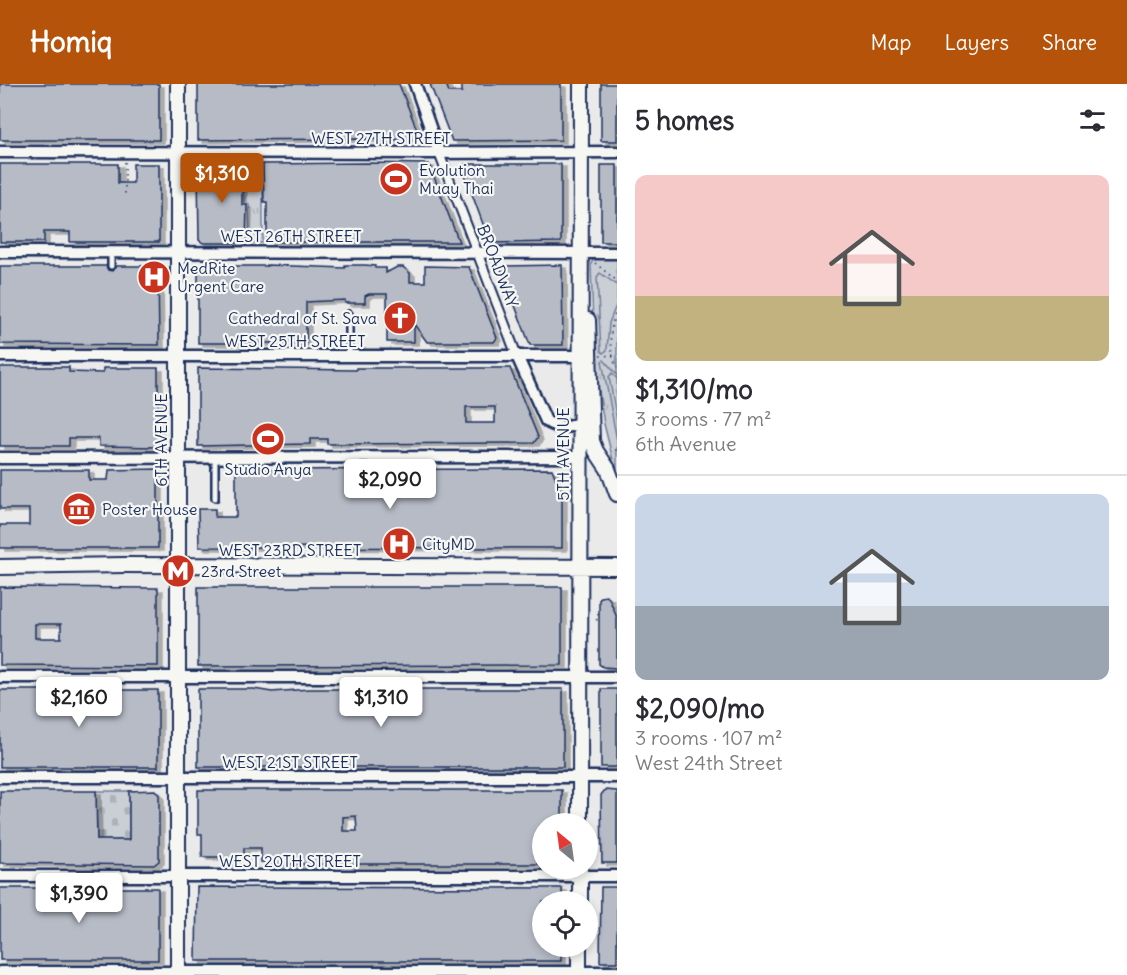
<!DOCTYPE html>
<meta charset="utf-8">
<style>
:root{--surface:#fff;--page:#f7f7f7;--text:#2b2b33;--muted:#7c7c81;--line:#e1e1e2;--accent:#b45309}
body{margin:0;font-family:Delius,sans-serif;background:var(--page);color:var(--text);height:100vh;display:flex;flex-direction:column;font-size:22px;white-space:nowrap}
*{box-sizing:border-box;margin:0}
p{font-size:20px;color:var(--muted)}
.icon{flex:none;width:33px;height:33px;fill:none;stroke:currentColor;stroke-width:2;stroke-linecap:round;stroke-linejoin:round}
.map{position:relative;flex:1;overflow:hidden}
.details{display:flex;flex-direction:column;background:var(--surface);width:510px}
.details>*{flex:none}
.needle{width:39px;rotate:331deg}
.controls{position:absolute;left:532px;top:729px;display:grid;gap:12px}
.controls a{display:grid;place-items:center;width:66px;height:66px;border-radius:50%;background:var(--surface);box-shadow:0 3px 9px #0003;font-size:30px}
.price{position:absolute;translate:-50% -51px;padding:0 14px;border-radius:6px;background:#fff;color:#222;font-size:20px;line-height:39px;filter:drop-shadow(0 2px 3px #0008)}
.price::after{content:'';position:absolute;left:50%;top:36px;width:18px;height:14px;margin-left:-9px;background:inherit;clip-path:polygon(0 0,100% 0,50% 100%)}
.price.selected{background:var(--accent);color:#fff}
ul{padding:0;list-style:none}
li{display:grid;align-content:center;gap:12px;height:318px;padding:0 18px}
li+li{border-top:2px solid var(--line)}
li span{display:grid;place-items:center;height:186px;border-radius:12px;color:#555}
li>.icon{margin-inline-start:auto}
span .icon{width:108px;height:108px;fill:#fffc;stroke-width:1}
li b{font-size:26px}
h2{display:flex;justify-content:space-between;align-items:center;height:72px;padding:0 18px;font-size:26px}
header{display:flex;align-items:center;gap:36px;box-sizing:border-box;height:84px;padding:0 30px;background:var(--accent);color:#fff}
header strong{font-size:28px}
nav{display:flex;gap:33px;margin-inline-start:auto;font-size:21px}
main{display:flex;flex:1;min-height:0}
.map>svg:first-child{display:block}
.cemetery{fill:url(#cemetery-stones);stroke:#727e9a;stroke-width:1.5}
.park{fill:url(#park-tufts);stroke:#727e9a;stroke-width:1.5}
.garden{fill:#caced5;stroke:#727e9a;stroke-width:1.5}
.building{fill:#b6bbc6;stroke:#1b2f5e;stroke-width:1.5;fill-rule:evenodd;filter:url(#shadow)}
.lines{fill:none;stroke-linecap:round;stroke-linejoin:round}
.service-casing{stroke:#1b2f5e;stroke-width:10}
.pedestrian-casing{stroke:#1b2f5e;stroke-width:12}
.minor-casing{stroke:#1b2f5e;stroke-width:15}
.secondary-casing{stroke:#1b2f5e;stroke-width:18}
.path{stroke:#1b2f5e;stroke-width:1.5;stroke-dasharray:1.5 4.5;stroke-linecap:butt}
.service{stroke:#f6f6f2;stroke-width:5}
.pedestrian{stroke:#f6f6f2;stroke-width:8}
.minor{stroke:#f6f6f2;stroke-width:10}
.secondary{stroke:#f6f6f2;stroke-width:14}
.labels{text-anchor:middle;stroke-width:4.5;stroke-linejoin:round;paint-order:stroke}
.street-label{font-size:16px;fill:#1b2f5e;stroke:#f6f6f2}
.poi-label{font-size:16px;fill:#1b2f5e;stroke:#f6f6f2;text-anchor:start}
</style>
<header>
<strong>Homiq</strong>
<nav><a>Map</a><a>Layers</a><a>Share</a></nav>
</header>
<main>
<div class="map">
<svg width="617" height="891" viewBox="0 0 617 891">
<defs>
<pattern id="cemetery-stones" width="16" height="16" patternUnits="userSpaceOnUse" patternTransform="scale(1.5)"><rect width="16" height="16" fill="#caced5"/><path d="M2 7V4a2 2 0 0 1 4 0v3zM10 15v-3a2 2 0 0 1 4 0v3z" fill="#adb1b9"/></pattern>
<pattern id="park-tufts" width="24" height="20" patternUnits="userSpaceOnUse" patternTransform="scale(1.5)"><rect width="24" height="20" fill="#caced5"/><path d="M3 7l-1-3M5 7V3M7 7l1-3M15 17l-1-3M17 17v-4M19 17l1-3" fill="none" stroke="#adb1b9"/></pattern>
<filter id="shadow"><feDropShadow dx="5" dy="3" stdDeviation="0" flood-color="#0004"/></filter>
</defs>
<rect width="100%" height="100%" fill="#e9eae9"/>
<filter id="ink" filterUnits="userSpaceOnUse"><feTurbulence type="fractalNoise" baseFrequency=".0167" numOctaves="2"/><feDisplacementMap in="SourceGraphic" scale="12" xChannelSelector="R" yChannelSelector="G"/><feConvolveMatrix kernelMatrix="1 2 1 2 8 2 1 2 1" color-interpolation-filters="sRGB"/></filter>
<g filter="url(#ink)">
<path class="cemetery" d="M96 707H129V756H97Z"/>
<path class="park" d="M243 80H263V159H250L249 120H244Z
M597 175H617V392L604 340 594 274 591 180 593 176Z"/>
<path class="garden" d="M600 189 617 201V219L609 239 607 266 603 269 601 267 597 193Z
M604 276 617 291V295L612 289 609 293 617 337V357L602 277Z"/>
<path class="building" d="M0 0H159V56H0Z
M198 0H399L421 56 366 55 198 56Z
M430 0H446L449 8H462V0H561V56L452 57Z
M601 0H617V57H601Z
M366 79 429 80 459 158H267V118H264L263 80Z
M0 80H118V99H133V80H159V158H70V148H44V158H0Z
M203 80H242V121H247L246 159H203L199 156 198 86Z
M465 80H561V158L490 159 462 83Z
M601 81H617V158H601Z
M267 181 345 184V181H365L375 182V184H386V189L397 183H403L410 189V198H425V182L469 183 497 254 494 258H427L414 240V258H387V210H369L365 212V219H345V216L306 218V259H198V182H267Z
M562 181 563 261H530L501 185 504 182Z
M0 182H106L108 186 112 187 116 182H158L159 261 0 260Z
M0 283H69V288L103 289V284H158V363L99 362V354H69V362H0Z
M198 284 356 286V284H510L538 353 534 359 327 360V355H310V360L198 362ZM466 323H495V339H466Z
M158 385V464H0V441H29V425H0V386H89V396H108L109 386Z
M552 385 562 410V464L199 463 198 425H215V433H236V386Z
M0 503 158 504V582L0 581ZM35 540H61V554H35Z
M198 503H562V581L198 582Z
M606 512 609 514 617 534V584L603 583 599 580V516L601 513Z
M198 605H254L272 608 309 605H563V683H198Z
M601 605H617V683H601Z
M0 606H158V683H0Z
M198 706H562V740H543V780H275V779L261 778V764H244V773H236V779H222V773H202V750H198ZM356 732 357 747H343V733Z
M605 706 617 707V779H602L601 711Z
M0 707H96L97 756H129V707L155 706 159 711V777L154 781 0 779Z
M197 803 562 804V818H543V862H561V877H196Z
M601 803H617V878H600Z
M0 804H158V876H0Z"/>
<g class="lines">
<defs>
<path id="service" d="M111 182V168
M349 230V272
M215 373V414"/>
<path id="pedestrian" d="M439 69 517 272"/>
<path id="minor" d="M415 0 439 69
M0 68 428 69 617 68
M0 168 617 169
M0 272H588
M517 272 546 337C556 344 571 346 580 336
M0 374 580 373
M0 593H617
M0 693H617
M0 792H617
M0 888H617"/>
<path id="secondary" d="M178 0V891
M588 236 592 357 596 367 608 385 617 410
M0 483 124 481 617 483
M580 740 581 0
M580 818V784
M579 891V862"/>
</defs>
<use href="#service" class="service-casing"/>
<use href="#pedestrian" class="pedestrian-casing"/>
<use href="#minor" class="minor-casing"/>
<use href="#secondary" class="secondary-casing"/>
<path class="path" d="M125 78V110
M595 179 617 197
M617 225C609 244 608 266 617 284
M600 272 617 271
M615 366H617
M596 536 598 535V530"/>
<use href="#service" class="service"/>
<use href="#pedestrian" class="pedestrian"/>
<use href="#minor" class="minor"/>
<use href="#secondary" class="secondary"/>
</g>
</g>
<defs>
<symbol id="stadium-disc" viewBox="-11 -11 22 22"><circle r="9.5" fill="#c8321e" stroke="#f6f6f2"/><path d="M0-5a6.5 5 0 1 0 0 10a6.5 5 0 1 0 0-10ZM-3.5-1.8h7v3.6h-7Z" fill="#fff"/></symbol>
<symbol id="hospital-disc" viewBox="-11 -11 22 22"><circle r="9.5" fill="#c8321e" stroke="#f6f6f2"/><path d="M-5-5h3v3.5h4V-5h3V5h-3V1.5h-4V5h-3Z" fill="#fff"/></symbol>
<symbol id="church-disc" viewBox="-11 -11 22 22"><circle r="9.5" fill="#c8321e" stroke="#f6f6f2"/><path d="M-1.2-6h2.4v3.5h3.3v2.4h-3.3V6h-2.4V-.1h-3.3v-2.4h3.3Z" fill="#fff"/></symbol>
<symbol id="museum-disc" viewBox="-11 -11 22 22"><circle r="9.5" fill="#c8321e" stroke="#f6f6f2"/><path d="M0-6L6-3V-2H-6V-3ZM-5-1h2V3h-2ZM-1-1h2V3h-2ZM3-1h2V3H3ZM-6 4H6V6H-6Z" fill="#fff"/></symbol>
<symbol id="metro-disc" viewBox="-11 -11 22 22"><circle r="9.5" fill="#c8321e" stroke="#f6f6f2"/><path d="M-5.5 5V-5H-3L0 0L3-5H5.5V5H3V-.5L0 4L-3-.5V5Z" fill="#fff"/></symbol>
</defs>
<g fill-rule="evenodd">
<use href="#stadium-disc" x="377" y="76" width="38" height="38"/>
<use href="#hospital-disc" x="135" y="174" width="38" height="38"/>
<use href="#church-disc" x="381" y="215" width="38" height="38"/>
<use href="#stadium-disc" x="249" y="336" width="38" height="38"/>
<use href="#museum-disc" x="60" y="406" width="38" height="38"/>
<use href="#hospital-disc" x="380" y="441" width="38" height="38"/>
<use href="#metro-disc" x="159" y="468" width="38" height="38"/>
</g>
<g class="labels">
<g class="street-label">
<text x="381" y="60">WEST 27TH STREET</text>
<text x="291" y="158">WEST 26TH STREET</text>
<text transform="translate(498 182) rotate(69)" y="6">BROADWAY</text>
<text x="295" y="263">WEST 25TH STREET</text>
<text transform="translate(161 356) rotate(-90)" y="6">6TH AVENUE</text>
<text transform="translate(563 370) rotate(-90)" y="6">5TH AVENUE</text>
<text x="290" y="472">WEST 23RD STREET</text>
<text x="290" y="684">WEST 21ST STREET</text>
<text x="290" y="783">WEST 20TH STREET</text>
</g>
<g class="poi-label">
<text x="419" y="92">Evolution<tspan x="419" dy="18">Muay Thai</tspan></text>
<text x="177" y="190">MedRite<tspan x="177" dy="18">Urgent Care</tspan></text>
<text x="377" y="240" text-anchor="end">Cathedral of St. Sava</text>
<text x="268" y="391" text-anchor="middle">Studio Anya</text>
<text x="102" y="431">Poster House</text>
<text x="422" y="466">CityMD</text>
<text x="201" y="493">23rd Street</text>
</g>
</g>
</svg>
<div class="controls">
<a><svg class="needle" viewBox="-14 -14 28 28"><path d="M0-13l5 13h-10z" fill="#e53935"/><path d="M0 13l5-13h-10z" fill="#7c7c81"/></svg></a>
<a><svg class="icon" aria-label="locate" viewBox="0 0 24 24"><circle cx="12" cy="12" r="6"/><path d="M12 2v4M12 18v4M2 12h4M18 12h4"/></svg></a>
</div>
<b class="price selected" style="left:222px;top:120px">$1,310</b>
<b class="price" style="left:390px;top:426px">$2,090</b>
<b class="price" style="left:79px;top:644px">$2,160</b>
<b class="price" style="left:381px;top:644px">$1,310</b>
<b class="price" style="left:79px;top:840px">$1,390</b>
</div>
<section class="details">
<h2>5 homes<svg class="icon" aria-label="filters" viewBox="0 0 24 24"><path d="M4 7h16M4 17h16"/><circle cx="9" cy="7" r="2"/><circle cx="15" cy="17" r="2"/></svg></h2>
<ul>
<li><span style="background:linear-gradient(#f6c9c9 65%,#c2b280 0)"><svg class="icon" aria-label="home" viewBox="0 0 24 24"><path d="M3 11l9-7 9 7M6 9v11h12V9"/></svg></span><div><b>$1,310/mo</b><p>3 rooms · 77 m²</p><p>6th Avenue</p></div></li>
<li><span style="background:linear-gradient(#c9d6e8 60%,#9aa5b1 0)"><svg class="icon" aria-label="home" viewBox="0 0 24 24"><path d="M3 11l9-7 9 7M6 9v11h12V9"/></svg></span><div><b>$2,090/mo</b><p>3 rooms · 107 m²</p><p>West 24th Street</p></div></li>
</ul>
</section>
</main>
